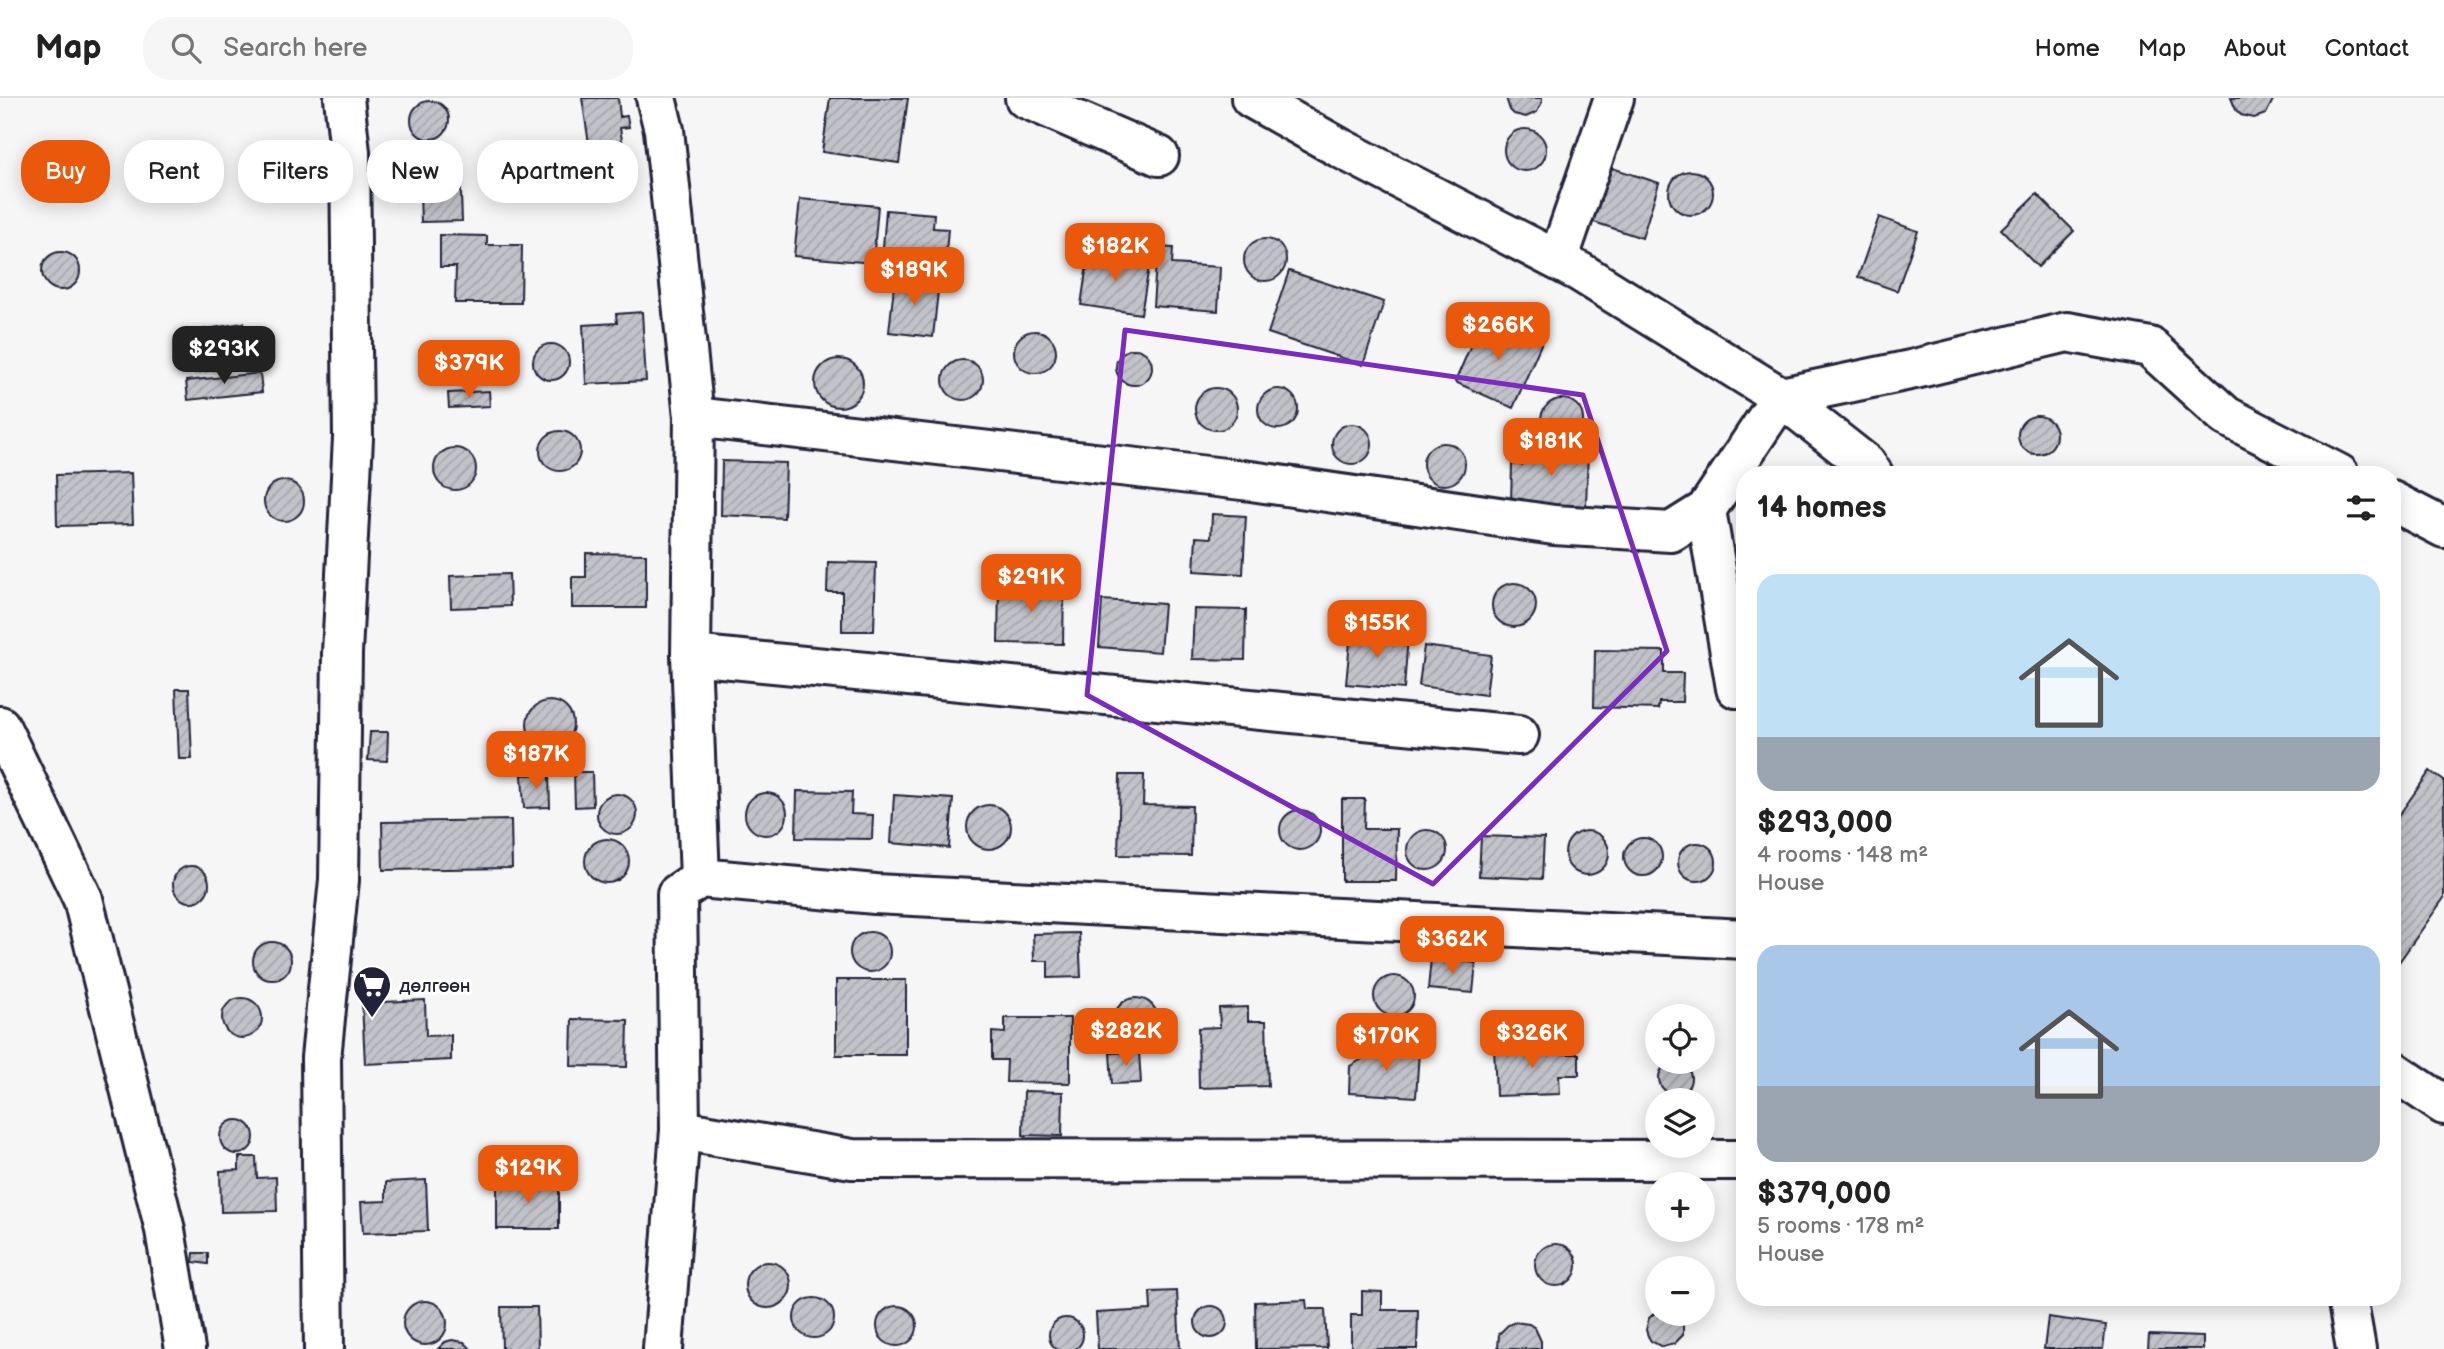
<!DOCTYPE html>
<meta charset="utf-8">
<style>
:root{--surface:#fff;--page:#f6f6f6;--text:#222;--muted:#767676;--line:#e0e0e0;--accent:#ea580c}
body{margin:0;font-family:"Balsamiq Sans",sans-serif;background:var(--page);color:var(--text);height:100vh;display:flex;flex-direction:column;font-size:26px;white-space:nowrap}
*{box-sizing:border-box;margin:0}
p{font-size:23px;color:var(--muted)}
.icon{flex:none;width:38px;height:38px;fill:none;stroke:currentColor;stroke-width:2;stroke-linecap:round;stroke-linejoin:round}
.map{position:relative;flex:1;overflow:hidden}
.details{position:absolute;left:1736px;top:368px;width:665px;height:840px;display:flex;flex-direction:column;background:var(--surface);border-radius:28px;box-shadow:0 4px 18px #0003}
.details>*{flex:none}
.hud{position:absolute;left:21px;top:42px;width:665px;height:63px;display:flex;gap:14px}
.buttons{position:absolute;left:1645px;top:906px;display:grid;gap:14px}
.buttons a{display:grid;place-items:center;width:70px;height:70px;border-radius:50%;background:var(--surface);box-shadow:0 4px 18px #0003;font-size:35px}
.price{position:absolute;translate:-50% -60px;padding:0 16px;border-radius:14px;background:var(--accent);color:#fff;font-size:23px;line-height:46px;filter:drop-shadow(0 2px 4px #0008)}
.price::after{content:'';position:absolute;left:50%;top:42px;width:21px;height:16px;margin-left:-10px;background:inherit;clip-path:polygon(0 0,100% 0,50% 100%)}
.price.selected{background:#222;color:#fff}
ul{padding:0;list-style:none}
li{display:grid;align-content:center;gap:14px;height:371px;padding:0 21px}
li span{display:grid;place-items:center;height:217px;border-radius:21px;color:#555}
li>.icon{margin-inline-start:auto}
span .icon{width:126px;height:126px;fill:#fffc;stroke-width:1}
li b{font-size:30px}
h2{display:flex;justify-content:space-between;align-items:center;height:84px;padding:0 21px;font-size:30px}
.chip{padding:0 24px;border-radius:28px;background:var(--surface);box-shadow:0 4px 18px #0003;font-size:24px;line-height:63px}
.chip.selected{background:var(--accent);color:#fff}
header{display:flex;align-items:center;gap:42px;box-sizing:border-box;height:98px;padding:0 35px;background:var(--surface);border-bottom:2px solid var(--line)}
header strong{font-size:33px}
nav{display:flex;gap:38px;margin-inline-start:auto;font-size:24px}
.search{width:490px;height:63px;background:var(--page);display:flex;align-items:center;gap:18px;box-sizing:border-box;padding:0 24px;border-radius:28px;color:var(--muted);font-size:26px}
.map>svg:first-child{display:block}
.building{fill:url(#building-hatch);stroke:#22223b;stroke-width:2}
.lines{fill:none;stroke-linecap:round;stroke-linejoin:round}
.street-casing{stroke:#22223b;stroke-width:44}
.street{stroke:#fff;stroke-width:38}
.marked{fill:none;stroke:#7b2cbf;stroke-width:5;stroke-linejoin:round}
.labels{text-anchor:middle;stroke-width:6;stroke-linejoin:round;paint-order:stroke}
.poi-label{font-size:19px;fill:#22223b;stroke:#fff;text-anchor:start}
</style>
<header>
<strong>Map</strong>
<div class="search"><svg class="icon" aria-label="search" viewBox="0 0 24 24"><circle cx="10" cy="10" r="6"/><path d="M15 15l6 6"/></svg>Search here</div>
<nav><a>Home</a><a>Map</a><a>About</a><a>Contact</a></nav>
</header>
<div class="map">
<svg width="2444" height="1251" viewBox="0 0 2444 1251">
<defs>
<pattern id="building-hatch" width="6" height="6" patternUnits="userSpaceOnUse" patternTransform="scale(1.75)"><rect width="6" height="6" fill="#c2c2c9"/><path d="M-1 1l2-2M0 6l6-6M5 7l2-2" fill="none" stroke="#a6a6ae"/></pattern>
</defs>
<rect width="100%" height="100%" fill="#f6f6f7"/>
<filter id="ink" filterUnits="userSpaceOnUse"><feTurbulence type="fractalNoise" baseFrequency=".0143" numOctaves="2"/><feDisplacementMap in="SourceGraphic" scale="14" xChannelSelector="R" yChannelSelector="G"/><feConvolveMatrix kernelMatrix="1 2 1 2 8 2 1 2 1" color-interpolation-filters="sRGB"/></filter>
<g filter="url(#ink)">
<path class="building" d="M582 0H618L620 19 627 18 629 29 620 30 624 54 591 59Z
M830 0H908L899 65 822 54Z
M1506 0H1542V4L1537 14 1526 19 1514 16 1510 12Z
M2231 0H2274L2266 16 2254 20 2241 17 2236 12Z
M411 22a19 19 0 1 1 38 0a19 19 0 1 1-38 0Z
M1504 52a21 21 0 1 1 42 0a21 21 0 1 1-42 0Z
M131 71a20 20 0 1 1 40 0a20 20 0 1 1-40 0Z
M460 67 462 123 421 124 419 68Z
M1609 69 1659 85 1642 140 1591 123Z
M1669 95a22 22 0 1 1 44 0a22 22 0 1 1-44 0Z
M2037 96 2074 133 2038 169 2001 131Z
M800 101 878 108 873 165 794 158Z
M886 112 934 116 933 130 948 131 945 167 882 162Z
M1879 119 1918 133 1897 193 1858 179Z
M440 137 487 138V147H522L521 205H455L456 169H440Z
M1244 162a21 21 0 1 1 42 0a21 21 0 1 1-42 0Z
M1157 149 1173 150 1172 166 1220 169 1218 213 1153 208Z
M1089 153 1150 163 1141 216 1081 207Z
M42 173a19 19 0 1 1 38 0a19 19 0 1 1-38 0Z
M1289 173 1384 204 1363 267 1268 235Z
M895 179 939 184 933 239 889 234Z
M642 214 646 283 586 286 583 227 617 225 616 216Z
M1483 219 1542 244 1513 310 1455 284Z
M243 225 250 266 195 275 189 234Z
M1014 254a21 21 0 1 1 42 0a21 21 0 1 1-42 0Z
M533 264a18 18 0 1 1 36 0a18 18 0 1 1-36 0Z
M1116 269a18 18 0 1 1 36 0a18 18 0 1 1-36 0Z
M815 285a24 24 0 1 1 48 0a24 24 0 1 1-48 0Z
M943 282a20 20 0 1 1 40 0a20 20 0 1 1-40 0Z
M260 275 262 294 188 302 186 283Z
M1195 311a21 21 0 1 1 42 0a21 21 0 1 1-42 0Z
M1258 311a20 20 0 1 1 40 0a20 20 0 1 1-40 0Z
M489 293 490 308 449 310 448 295Z
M1541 322a21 21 0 1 1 42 0a21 21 0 1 1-42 0Z
M2018 337a19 19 0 1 1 38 0a19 19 0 1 1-38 0Z
M1332 346a20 20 0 1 1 40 0a20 20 0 1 1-40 0Z
M540 353a20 20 0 1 1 40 0a20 20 0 1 1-40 0Z
M1423 366a21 21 0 1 1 42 0a21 21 0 1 1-42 0Z
M434 371a21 21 0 1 1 42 0a21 21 0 1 1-42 0Z
M1522 351 1588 353 1586 408 1511 405 1512 366 1522 367Z
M722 363 786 365 784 420 721 417Z
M131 375 133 426 57 428 56 377Z
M264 403a20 20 0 1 1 40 0a20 20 0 1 1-40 0Z
M1212 416 1246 418 1243 476 1194 473 1196 439 1211 440Z
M586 455 646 456V510H572V479H586Z
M828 464 876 465 874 533H842V494H827Z
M509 476 510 508 451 510 450 478Z
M1492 507a22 22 0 1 1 44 0a22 22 0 1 1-44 0Z
M999 486 1064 488 1063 546 998 545Z
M1102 502 1164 506 1160 554 1099 549Z
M1194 511 1246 512 1245 562 1192 561Z
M1351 533 1408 538 1404 591 1346 586Z
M1424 548 1491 557 1486 597 1419 588Z
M1595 552 1664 553V575H1683L1682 604H1659L1658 611 1594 609Z
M176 591H189L192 661H179Z
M527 626a23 23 0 1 1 46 0a23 23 0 1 1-46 0Z
M370 634H388L387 663 368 662Z
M2430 673 2444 683V800L2392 874V727Z
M574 674H592L593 708 575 709Z
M549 676 550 709 524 710 522 677Z
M1120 677H1144L1143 707 1192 708 1191 758 1118 757Z
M797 693 852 694 851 716 873 717 872 741 796 740Z
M745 716a21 21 0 1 1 42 0a21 21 0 1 1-42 0Z
M597 716a20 20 0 1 1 40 0a20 20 0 1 1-40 0Z
M894 697 953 701 949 750 891 745Z
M1342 701H1365L1364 731H1397L1396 783H1342Z
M967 729a22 22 0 1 1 44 0a22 22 0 1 1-44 0Z
M1280 732a20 20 0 1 1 40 0a20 20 0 1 1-40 0Z
M511 722 512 770 383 772 382 724Z
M1407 752a20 20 0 1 1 40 0a20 20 0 1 1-40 0Z
M1565 755a22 22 0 1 1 44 0a22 22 0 1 1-44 0Z
M1481 738 1544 740 1542 781 1479 778Z
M1624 759a19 19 0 1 1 38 0a19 19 0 1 1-38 0Z
M585 763a22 22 0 1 1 44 0a22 22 0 1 1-44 0Z
M1678 764a19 19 0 1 1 38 0a19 19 0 1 1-38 0Z
M173 786a18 18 0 1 1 36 0a18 18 0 1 1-36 0Z
M850 854a20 20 0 1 1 40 0a20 20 0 1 1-40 0Z
M1079 835 1081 879 1048 880V863H1034L1033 836Z
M253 863a19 19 0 1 1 38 0a19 19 0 1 1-38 0Z
M1431 860 1476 865 1473 895 1428 891Z
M1374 898a20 20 0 1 1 40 0a20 20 0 1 1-40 0Z
M836 882H906V957H836Z
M222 920a20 20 0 1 1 40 0a20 20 0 1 1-40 0Z
M1114 922a22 22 0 1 1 44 0a22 22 0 1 1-44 0Z
M425 902 426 938 451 937V962L365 966 362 905Z
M1248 909V923H1266L1268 988 1199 990 1198 930 1220 929 1219 910Z
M1005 920H1070V985L1006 984 1007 962H992V934L1005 935Z
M572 921 628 922 627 969 571 968Z
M1557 947V956H1579V977H1559L1560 996 1496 998 1494 948Z
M1366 950 1419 953 1416 999 1349 995 1350 968 1366 959Z
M1139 954 1141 985 1112 986 1110 955Z
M1659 980a16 16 0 1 1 32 0a16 16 0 1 1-32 0Z
M1024 993 1063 994 1062 1038 1023 1037Z
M220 1039a17 17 0 1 1 34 0a17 17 0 1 1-34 0Z
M239 1059H256L257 1080 276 1079 277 1113 221 1114 220 1073 239 1072Z
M426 1082 428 1133 363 1135 361 1104 386 1103V1084Z
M497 1082H559V1131H497Z
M1535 1167a21 21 0 1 1 42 0a21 21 0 1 1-42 0Z
M194 1155H208V1166L193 1164Z
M745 1187a23 23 0 1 1 46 0a23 23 0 1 1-46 0Z
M1177 1193 1180 1251H1098L1096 1215 1151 1212 1150 1194Z
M1362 1193 1382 1194V1212H1418L1417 1251H1351V1217H1362Z
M794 1220a20 20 0 1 1 40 0a20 20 0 1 1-40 0Z
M1306 1202 1307 1211H1325L1327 1250 1256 1251 1255 1204Z
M403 1225a22 22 0 1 1 44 0a22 22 0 1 1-44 0Z
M1195 1224a16 16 0 1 1 32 0a16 16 0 1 1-32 0Z
M877 1228a20 20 0 1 1 40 0a20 20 0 1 1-40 0Z
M501 1209H537L538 1251H502Z
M1657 1213V1216H1677L1683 1224V1237L1674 1246 1662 1249 1651 1243 1648 1238 1646 1232 1649 1220Z
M2048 1219 2106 1227 2103 1251H2044Z
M1049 1237a17 17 0 1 1 34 0a17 17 0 1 1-34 0Z
M1515 1224 1529 1226 1535 1230 1541 1243V1251H1498L1499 1236 1508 1227Z
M2149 1237 2203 1239V1251H2148Z
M452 1242 464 1244 471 1251H438L445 1244Z"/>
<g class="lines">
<defs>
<path id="street" d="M656 0 664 32 694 319 691 557 700 780 677 796 680 1032 663 1251
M1025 0 1159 58
M1251 0 1340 50 1580 174 1781 299 1866 366 1873 376
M1558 162 1614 0
M694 319 1251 383 1554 427 1671 434 1706 412 1781 299 1915 271 2067 234 2150 249 2226 318 2339 376
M2392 403 2444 430
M1706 412 1736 590
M691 557 1519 637
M0 628 83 801 165 1132 185 1251
M700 780 875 796 1745 841
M2392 972 2444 1007
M680 1032 852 1061 1745 1062
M2347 1199 2356 1251
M324 1251 321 960 339 782 342 555 353 340 350 54 344 0"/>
</defs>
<use href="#street" class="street-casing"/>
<use href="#street" class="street"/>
</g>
</g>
<path class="marked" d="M1125 232 1583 297 1667 553 1433 786 1087 597Z"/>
<defs>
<symbol id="supermarket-pin" viewBox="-11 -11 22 30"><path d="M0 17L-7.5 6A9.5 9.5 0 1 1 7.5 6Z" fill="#22223b" stroke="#fff"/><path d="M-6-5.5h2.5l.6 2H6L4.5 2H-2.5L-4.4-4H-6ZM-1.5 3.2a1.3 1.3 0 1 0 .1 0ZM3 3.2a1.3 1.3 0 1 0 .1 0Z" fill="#fff"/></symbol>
</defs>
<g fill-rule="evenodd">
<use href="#supermarket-pin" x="350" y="865" width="44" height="60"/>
</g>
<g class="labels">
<g class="poi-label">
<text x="399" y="894">дөлгөөн</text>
</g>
</g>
</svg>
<div class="buttons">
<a><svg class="icon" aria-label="locate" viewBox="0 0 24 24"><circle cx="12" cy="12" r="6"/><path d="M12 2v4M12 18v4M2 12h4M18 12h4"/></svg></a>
<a><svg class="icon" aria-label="layers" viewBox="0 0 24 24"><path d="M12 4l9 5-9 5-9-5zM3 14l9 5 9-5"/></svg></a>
<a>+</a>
<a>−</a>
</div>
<b class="price" style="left:1115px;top:185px">$182K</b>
<b class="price" style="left:914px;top:209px">$189K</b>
<b class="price" style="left:1498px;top:264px">$266K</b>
<b class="price selected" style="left:224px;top:288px">$293K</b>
<b class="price" style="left:469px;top:302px">$379K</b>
<b class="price" style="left:1551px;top:380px">$181K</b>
<b class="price" style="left:1031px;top:516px">$291K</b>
<b class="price" style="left:1377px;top:562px">$155K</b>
<b class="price" style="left:536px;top:693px">$187K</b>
<b class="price" style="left:1452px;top:878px">$362K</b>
<b class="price" style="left:1126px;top:970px">$282K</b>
<b class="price" style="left:1532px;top:972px">$326K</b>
<b class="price" style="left:1386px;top:975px">$170K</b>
<b class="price" style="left:528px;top:1107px">$129K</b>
<div class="hud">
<a class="chip selected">Buy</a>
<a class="chip">Rent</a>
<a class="chip">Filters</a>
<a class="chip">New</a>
<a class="chip">Apartment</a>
</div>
<section class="details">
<h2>14 homes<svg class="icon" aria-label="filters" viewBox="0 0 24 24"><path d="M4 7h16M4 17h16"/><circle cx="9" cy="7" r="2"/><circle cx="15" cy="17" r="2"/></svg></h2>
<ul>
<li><span style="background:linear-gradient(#bfe0f5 75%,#9aa5b1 0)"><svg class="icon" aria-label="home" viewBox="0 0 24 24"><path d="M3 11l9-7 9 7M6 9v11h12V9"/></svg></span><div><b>$293,000</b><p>4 rooms · 148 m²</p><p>House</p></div></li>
<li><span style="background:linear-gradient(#a9c7e8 65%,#9aa5b1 0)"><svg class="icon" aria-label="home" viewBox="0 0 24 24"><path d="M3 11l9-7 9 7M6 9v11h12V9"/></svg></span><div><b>$379,000</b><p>5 rooms · 178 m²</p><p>House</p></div></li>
</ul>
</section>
</div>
